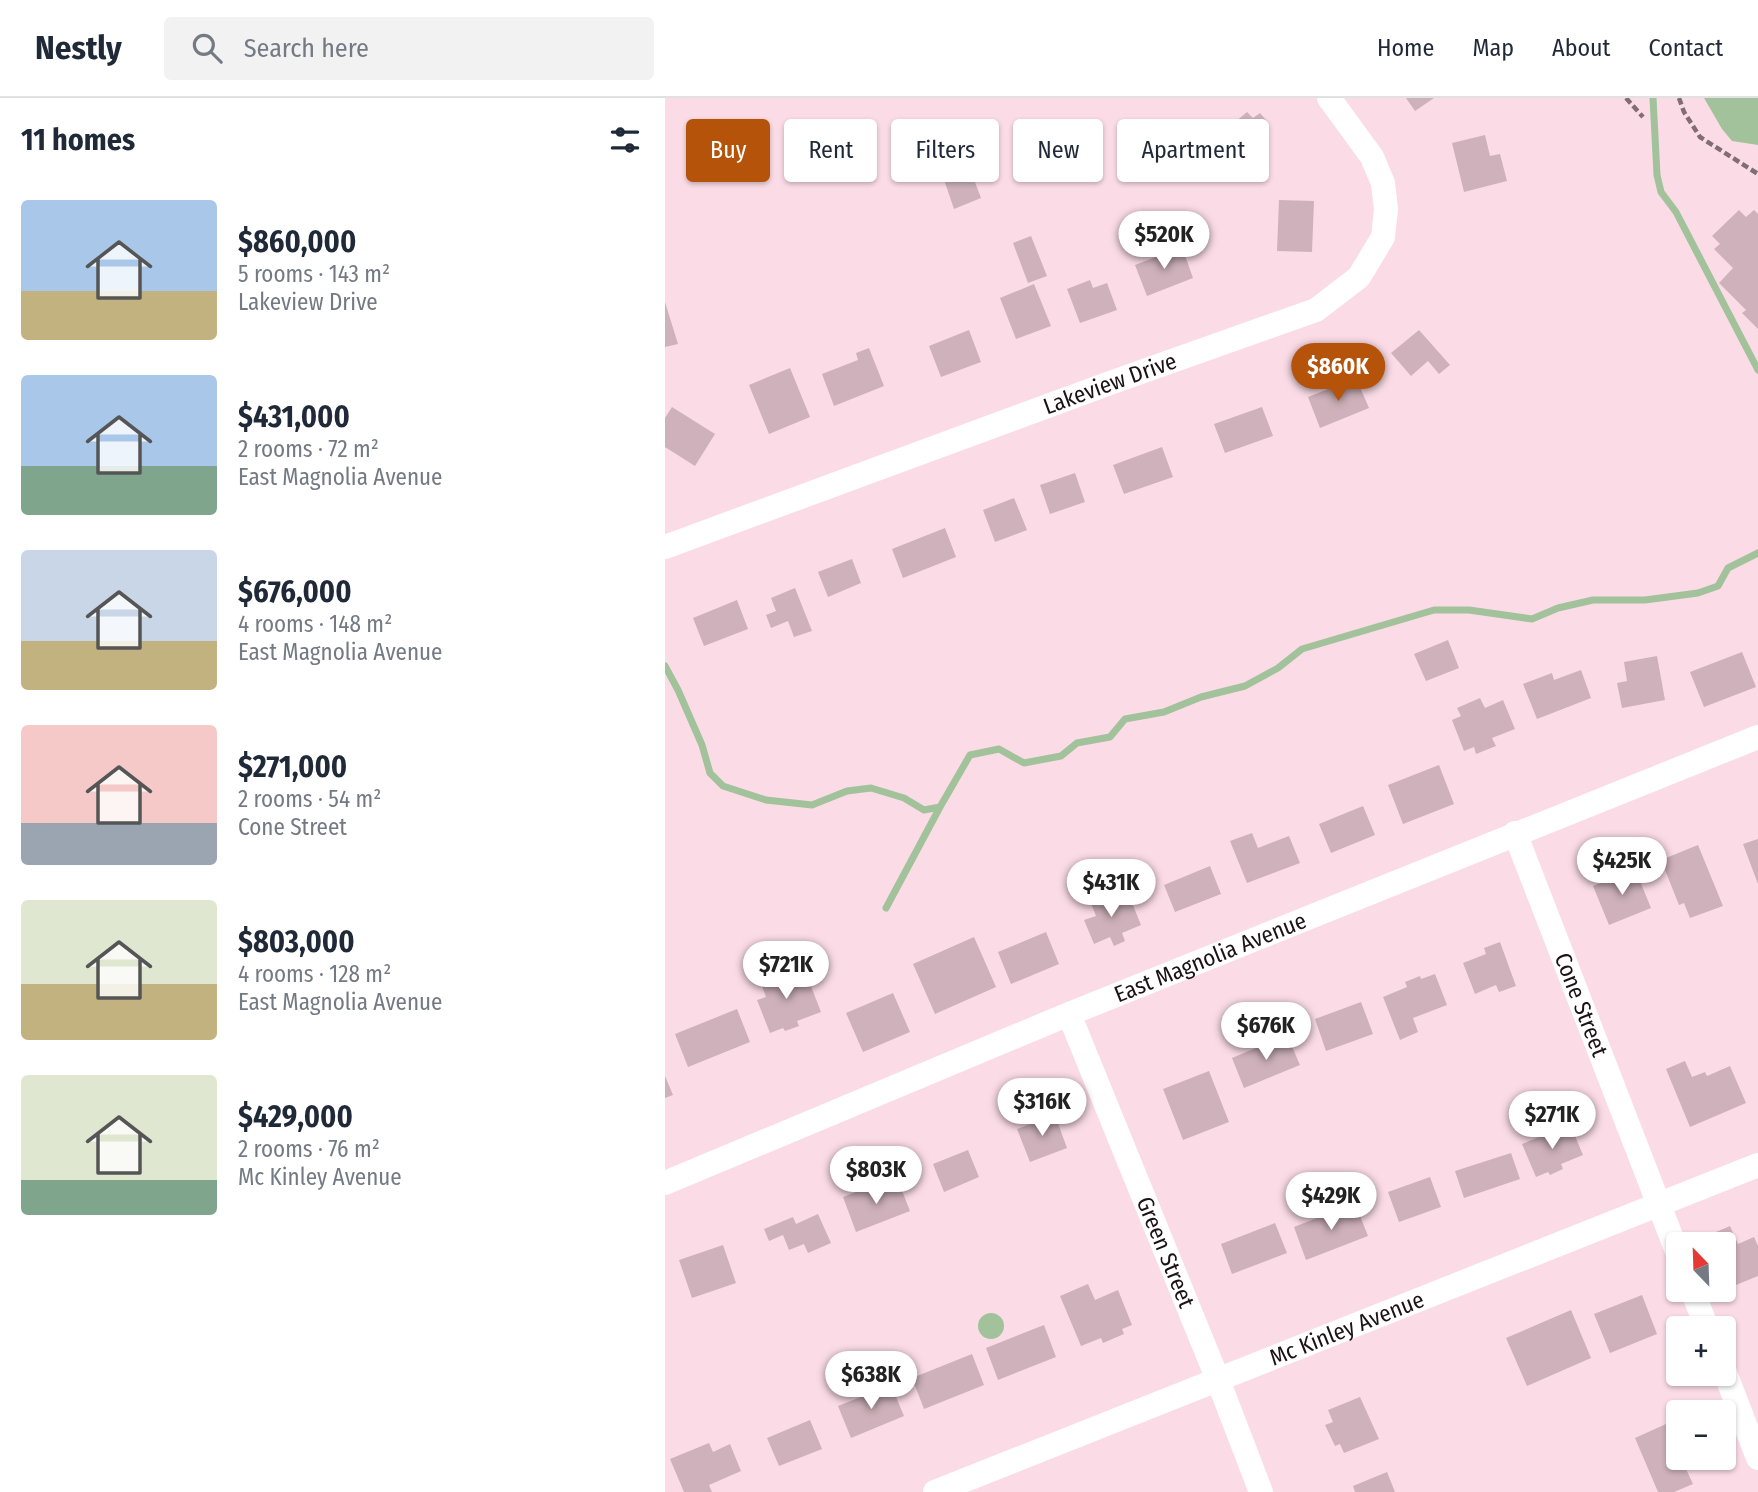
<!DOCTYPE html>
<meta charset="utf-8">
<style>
:root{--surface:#fff;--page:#f2f2f3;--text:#1f2937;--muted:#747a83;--line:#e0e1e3;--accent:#b45309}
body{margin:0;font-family:"Fira Sans Condensed",sans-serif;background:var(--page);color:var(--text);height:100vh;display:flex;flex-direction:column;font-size:26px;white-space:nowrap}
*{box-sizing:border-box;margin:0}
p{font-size:23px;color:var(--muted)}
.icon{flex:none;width:38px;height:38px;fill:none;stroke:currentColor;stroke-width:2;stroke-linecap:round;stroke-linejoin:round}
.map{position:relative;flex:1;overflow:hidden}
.details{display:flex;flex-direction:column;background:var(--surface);width:665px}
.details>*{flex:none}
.top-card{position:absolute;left:21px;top:21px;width:665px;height:63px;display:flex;gap:14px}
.needle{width:46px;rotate:337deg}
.controls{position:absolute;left:1001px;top:1134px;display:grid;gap:14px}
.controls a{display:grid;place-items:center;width:70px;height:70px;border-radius:7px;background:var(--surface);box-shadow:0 2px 5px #0004;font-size:35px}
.price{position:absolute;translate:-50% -60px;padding:0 16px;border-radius:24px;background:#fff;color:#222;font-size:23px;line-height:46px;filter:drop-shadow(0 2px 4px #0008)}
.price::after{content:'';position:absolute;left:50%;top:42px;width:21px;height:16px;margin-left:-10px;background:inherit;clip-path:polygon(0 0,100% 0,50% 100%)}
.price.current{background:var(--accent);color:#fff}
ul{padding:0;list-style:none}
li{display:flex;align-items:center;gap:21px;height:175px;padding:0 21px}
li span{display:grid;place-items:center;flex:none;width:196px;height:140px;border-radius:7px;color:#555}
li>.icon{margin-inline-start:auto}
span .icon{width:84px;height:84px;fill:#fffc;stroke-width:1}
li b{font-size:30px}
h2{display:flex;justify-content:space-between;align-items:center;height:84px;padding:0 21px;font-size:30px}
.chip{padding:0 24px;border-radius:7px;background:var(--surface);box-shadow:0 2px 5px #0004;font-size:24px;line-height:63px}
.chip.current{background:var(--accent);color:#fff}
header{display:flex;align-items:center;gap:42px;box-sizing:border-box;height:98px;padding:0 35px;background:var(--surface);border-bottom:2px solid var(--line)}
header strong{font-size:33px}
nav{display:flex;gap:38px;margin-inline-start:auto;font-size:24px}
.search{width:490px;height:63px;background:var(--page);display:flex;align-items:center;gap:18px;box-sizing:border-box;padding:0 24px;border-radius:7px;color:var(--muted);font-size:26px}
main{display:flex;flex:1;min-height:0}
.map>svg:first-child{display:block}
.water{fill:#a1c29a}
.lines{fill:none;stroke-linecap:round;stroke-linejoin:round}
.stream{stroke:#a1c29a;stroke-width:7}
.building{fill:#ceb1ba}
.path{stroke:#816d74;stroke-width:4.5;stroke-dasharray:7 3.5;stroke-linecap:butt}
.street{stroke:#fff;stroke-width:24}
.labels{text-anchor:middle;stroke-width:5;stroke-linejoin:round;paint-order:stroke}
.street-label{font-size:23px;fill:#1c1215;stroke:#fbdce6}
</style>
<header>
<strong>Nestly</strong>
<div class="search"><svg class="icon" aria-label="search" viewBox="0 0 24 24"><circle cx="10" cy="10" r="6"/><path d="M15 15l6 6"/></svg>Search here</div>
<nav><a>Home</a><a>Map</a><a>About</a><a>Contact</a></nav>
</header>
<main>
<section class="details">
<h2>11 homes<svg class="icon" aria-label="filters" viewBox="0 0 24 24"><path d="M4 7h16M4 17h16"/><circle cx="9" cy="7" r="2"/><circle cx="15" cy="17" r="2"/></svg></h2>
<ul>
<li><span style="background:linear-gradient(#a9c7e8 65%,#c2b280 0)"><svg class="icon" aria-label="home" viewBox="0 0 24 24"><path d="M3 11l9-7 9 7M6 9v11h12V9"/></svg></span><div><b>$860,000</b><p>5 rooms · 143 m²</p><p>Lakeview Drive</p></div></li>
<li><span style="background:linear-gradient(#a9c7e8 65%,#7fa58c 0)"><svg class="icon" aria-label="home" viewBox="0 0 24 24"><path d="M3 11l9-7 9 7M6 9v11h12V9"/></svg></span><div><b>$431,000</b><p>2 rooms · 72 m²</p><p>East Magnolia Avenue</p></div></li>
<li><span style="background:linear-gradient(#c9d6e8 65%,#c2b280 0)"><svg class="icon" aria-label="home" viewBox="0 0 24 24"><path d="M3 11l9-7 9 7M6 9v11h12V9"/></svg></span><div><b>$676,000</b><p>4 rooms · 148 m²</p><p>East Magnolia Avenue</p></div></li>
<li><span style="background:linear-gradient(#f6c9c9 70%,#9aa5b1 0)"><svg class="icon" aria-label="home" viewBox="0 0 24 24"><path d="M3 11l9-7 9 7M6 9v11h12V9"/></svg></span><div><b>$271,000</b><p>2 rooms · 54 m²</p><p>Cone Street</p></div></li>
<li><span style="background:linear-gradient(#dfe7d0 60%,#c2b280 0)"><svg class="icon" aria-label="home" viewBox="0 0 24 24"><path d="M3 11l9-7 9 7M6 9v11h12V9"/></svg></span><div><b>$803,000</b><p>4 rooms · 128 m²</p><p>East Magnolia Avenue</p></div></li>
<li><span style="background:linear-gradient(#dfe7d0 75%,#7fa58c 0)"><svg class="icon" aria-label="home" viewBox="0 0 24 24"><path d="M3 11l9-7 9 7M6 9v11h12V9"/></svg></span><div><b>$429,000</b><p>2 rooms · 76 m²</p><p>Mc Kinley Avenue</p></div></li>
</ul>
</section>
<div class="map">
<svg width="1093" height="1394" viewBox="0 0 1093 1394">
<rect width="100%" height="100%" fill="#fbdce6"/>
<path class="water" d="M1039 0H1093V47L1067 43 1057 31Z
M313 1228a13 13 0 1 1 26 0a13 13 0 1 1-26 0Z"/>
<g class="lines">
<path class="stream" d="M988 0 992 77 996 94 1011 114 1093 272
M0 568 13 592 37 647 45 675 58 688 101 702 147 707 182 693 206 690 239 700 259 712 275 709 305 657 334 651 359 665 396 658 412 645 445 639 460 621 499 614 536 599 580 588 613 570 637 551 769 512H804L867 521 893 510 928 502H980L1033 495 1053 488 1063 470 1093 455
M221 810 275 709"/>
</g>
<path class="building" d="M741 0H769L750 13Z
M582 14 588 20 595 15 603 24 596 30 603 37 584 53 563 30Z
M820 37 825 58 835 56 842 83 799 94 787 45Z
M302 63 316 100 289 111 276 73Z
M614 102 649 103 647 154 612 153Z
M1074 112 1081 119 1089 112 1093 116V231L1077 215 1081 212 1054 185 1068 170 1049 151 1055 146 1047 138Z
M366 138 382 178 363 185 348 145Z
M517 149 528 180 482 198 470 167Z
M425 182 428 190 442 185 452 212 415 225 402 191Z
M369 186 386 228 351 241 335 200Z
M0 204 13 246 0 249Z
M304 232 316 264 276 279 264 248Z
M754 232 785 267 774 276 763 263 746 278 726 255Z
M204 250 219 288 169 308 157 276 193 262 191 255Z
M125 270 145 319 104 336 84 287Z
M691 280 704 310 655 330 643 299Z
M7 309 50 336 30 368 0 349V320Z
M597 309 608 338 560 355 549 326Z
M497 349 508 379 459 396 448 367Z
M410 375 420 404 385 416 375 387Z
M349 400 362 432 330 444 318 412Z
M280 430 291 459 238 480 227 451Z
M187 461 196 485 163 499 153 474Z
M130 490 147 533 129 539 123 523 106 530 101 517 111 513 106 500Z
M72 502 83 531 39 548 28 520Z
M783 542 794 570 761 583 749 556Z
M1077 554 1091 589 1039 609 1025 574Z
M992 558 1000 602 957 610 952 585 962 583 959 564Z
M916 572 926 600 872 621 858 586 887 575 889 582Z
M815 600 820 610 838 602 850 631 827 640 831 648 811 656 809 649 799 653 787 622 796 618 792 610Z
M774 667 789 706 738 726 723 687Z
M698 708 710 737 666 755 654 726Z
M587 735 593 750 624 738 635 765 582 785 565 743Z
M1093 741V786L1078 746Z
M1033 747 1058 808 1025 820 1019 805 1014 807 996 762Z
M545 768 556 796 510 814 499 787Z
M970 771 986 810 944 827 928 788Z
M441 793 446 807 465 800 476 827 457 835 460 843 449 848 445 839 429 846 419 822 431 818 424 800Z
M381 834 394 866 346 886 333 854Z
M309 839 331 889 270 916 248 866Z
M835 844 851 888 834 894 831 887 810 896 798 865 821 856 819 850Z
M122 869 129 889 144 883 156 914 132 923 134 928 120 933 118 930 105 935 92 902 101 899 94 880Z
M770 876 782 907 748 920 753 934 735 942 718 899 742 889 740 884 755 878 756 881Z
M228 895 245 934 198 954 181 915Z
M696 904 708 936 661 953 650 921Z
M72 911 85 944 23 969 10 936Z
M622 937 635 967 579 990 567 960Z
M1020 963 1027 979 1040 974 1042 978 1065 968 1081 1005 1025 1029 1001 971Z
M544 973 564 1024 518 1042 498 991Z
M0 978 8 997 0 1000Z
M390 1017 402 1050 365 1064 352 1031Z
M905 1026 918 1057 896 1066 898 1071 885 1077 883 1074 871 1079 857 1046Z
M303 1052 314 1079 279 1094 268 1066Z
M846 1055 855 1081 799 1100 790 1073Z
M765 1079 776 1109 734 1124 723 1094Z
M234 1085 245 1113 191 1134 178 1099 201 1090 204 1096Z
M690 1105 703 1138 641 1162 629 1129Z
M153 1116 166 1145 143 1155 139 1146 124 1152 118 1137 104 1143 99 1131 128 1119 131 1126Z
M610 1125 622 1155 567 1176 556 1146Z
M1065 1128 1073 1146 1089 1139 1093 1148V1178L1066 1189 1059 1171V1146L1051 1134Z
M58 1147 71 1185 27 1200 14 1162Z
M423 1186 430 1202 453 1192 467 1227 457 1231 459 1236 438 1245 436 1240 416 1248 395 1198Z
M977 1197 992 1236 945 1255 929 1216Z
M906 1212 926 1260 862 1288 841 1240Z
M379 1227 391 1259 333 1282 321 1250Z
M307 1256 319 1287 259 1311 247 1280Z
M226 1287 239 1318 186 1340 173 1308Z
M695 1299 714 1341 679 1355 675 1346 670 1348 660 1327 668 1324 663 1312Z
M145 1322 157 1351 114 1368 102 1340Z
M1001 1326 1013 1353V1360H1016L1028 1386 1009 1394H993L970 1340Z
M44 1345 48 1354 65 1346 76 1373 44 1387 47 1394H19L5 1361Z
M722 1374 730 1394H690L688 1388Z"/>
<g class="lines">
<path class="path" d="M961 0 978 19
M1014 0 1019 14 1035 39 1093 76"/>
<g class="street">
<path id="s1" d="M0 449 445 285 651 212 694 179 718 139 721 111 718 85 707 59 664 0"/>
<path id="s2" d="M850 735 1013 1156"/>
<path id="s3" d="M404 916 553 1282 596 1394"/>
<path id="s4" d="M0 1085 404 916 1093 639"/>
<path d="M1027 1192 1042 1230"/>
<path d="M1059 1272 1093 1360"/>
<path id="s5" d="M270 1394 1093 1067"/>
</g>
</g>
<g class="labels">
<g class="street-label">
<text dy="8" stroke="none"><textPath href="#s1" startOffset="474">Lakeview Drive</textPath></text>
<text dy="8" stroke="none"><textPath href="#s4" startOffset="590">East Magnolia Avenue</textPath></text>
<text dy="8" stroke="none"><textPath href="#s2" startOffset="184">Cone Street</textPath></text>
<text dy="8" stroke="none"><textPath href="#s3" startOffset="257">Green Street</textPath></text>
<text dy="8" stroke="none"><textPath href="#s5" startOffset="443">Mc Kinley Avenue</textPath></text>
</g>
</g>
</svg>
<div class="controls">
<a><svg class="needle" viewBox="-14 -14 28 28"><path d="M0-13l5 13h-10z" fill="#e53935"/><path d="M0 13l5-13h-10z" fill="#747a83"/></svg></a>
<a>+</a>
<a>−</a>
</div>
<b class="price" style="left:499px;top:173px">$520K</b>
<b class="price current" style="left:673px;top:305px">$860K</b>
<b class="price" style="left:957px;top:799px">$425K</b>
<b class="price" style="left:446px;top:821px">$431K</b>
<b class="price" style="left:121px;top:903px">$721K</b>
<b class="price" style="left:601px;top:964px">$676K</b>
<b class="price" style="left:377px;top:1040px">$316K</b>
<b class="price" style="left:887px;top:1053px">$271K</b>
<b class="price" style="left:211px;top:1108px">$803K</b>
<b class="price" style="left:666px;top:1134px">$429K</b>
<b class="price" style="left:206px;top:1313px">$638K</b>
<div class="top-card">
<a class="chip current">Buy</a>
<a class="chip">Rent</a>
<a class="chip">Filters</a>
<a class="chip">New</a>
<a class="chip">Apartment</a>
</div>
</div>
</main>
